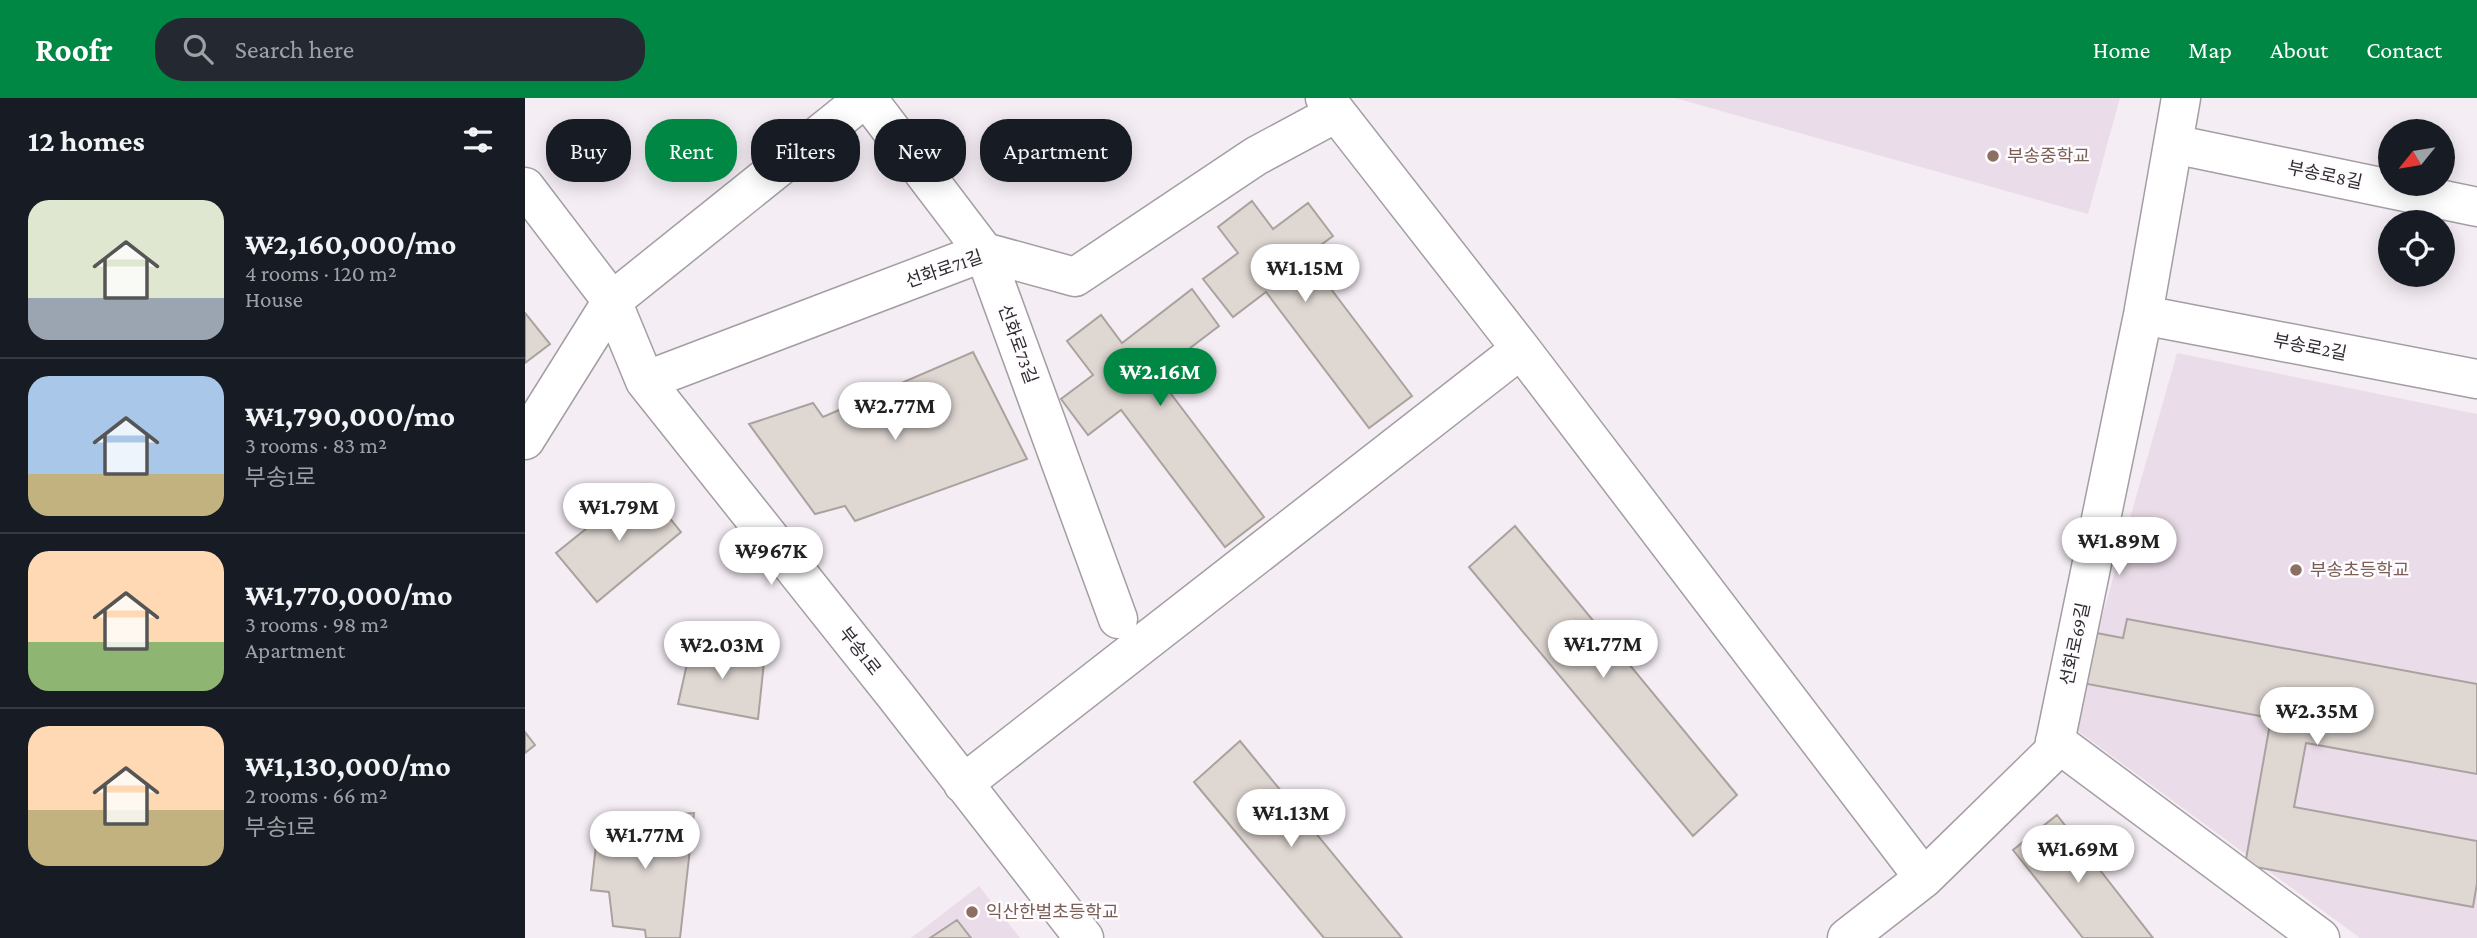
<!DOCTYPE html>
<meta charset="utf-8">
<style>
:root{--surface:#171b24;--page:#242831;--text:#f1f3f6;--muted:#9ea1a6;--line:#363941;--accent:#008743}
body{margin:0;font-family:"Crimson Pro","Noto Sans KR",serif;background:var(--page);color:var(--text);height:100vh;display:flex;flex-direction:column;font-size:26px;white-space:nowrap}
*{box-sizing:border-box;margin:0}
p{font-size:23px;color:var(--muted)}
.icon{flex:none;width:38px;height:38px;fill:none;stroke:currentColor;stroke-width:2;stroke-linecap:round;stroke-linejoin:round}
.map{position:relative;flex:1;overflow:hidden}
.panel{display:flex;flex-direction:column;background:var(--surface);width:525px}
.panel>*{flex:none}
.banner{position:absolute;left:21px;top:21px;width:665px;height:63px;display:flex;gap:14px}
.needle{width:46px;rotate:240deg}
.tools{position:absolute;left:1853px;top:21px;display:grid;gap:14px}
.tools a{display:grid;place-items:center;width:77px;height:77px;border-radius:50%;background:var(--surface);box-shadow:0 4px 18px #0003;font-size:35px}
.price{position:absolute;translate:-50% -60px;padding:0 16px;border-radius:24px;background:#fff;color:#222;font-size:23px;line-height:46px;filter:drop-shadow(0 2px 4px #0008)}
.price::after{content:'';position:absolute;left:50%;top:42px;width:21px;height:16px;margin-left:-10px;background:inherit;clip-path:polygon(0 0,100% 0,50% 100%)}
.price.current{background:var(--accent);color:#fff}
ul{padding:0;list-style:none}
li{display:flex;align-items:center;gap:21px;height:175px;padding:0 28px}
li+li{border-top:2px solid var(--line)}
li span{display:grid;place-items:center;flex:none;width:196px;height:140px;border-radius:21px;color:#555}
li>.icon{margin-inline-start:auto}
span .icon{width:84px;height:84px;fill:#fffc;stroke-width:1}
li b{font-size:30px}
h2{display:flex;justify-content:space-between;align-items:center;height:84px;padding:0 28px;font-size:30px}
.chip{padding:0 24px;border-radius:28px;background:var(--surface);box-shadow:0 4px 18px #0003;font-size:24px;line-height:63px}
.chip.current{background:var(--accent);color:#fff}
header{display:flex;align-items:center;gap:42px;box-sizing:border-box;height:98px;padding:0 35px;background:var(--accent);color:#fff}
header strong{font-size:33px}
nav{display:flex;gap:38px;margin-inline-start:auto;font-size:24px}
.search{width:490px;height:63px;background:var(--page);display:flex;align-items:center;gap:18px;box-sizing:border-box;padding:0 24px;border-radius:28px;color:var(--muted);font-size:26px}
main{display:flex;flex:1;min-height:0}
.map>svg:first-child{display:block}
.built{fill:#eadde9}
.building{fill:#dfd7d2;stroke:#aaa29e;stroke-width:2}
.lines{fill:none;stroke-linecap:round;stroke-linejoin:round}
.minor-casing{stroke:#a49da3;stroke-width:41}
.minor{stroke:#fff;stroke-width:38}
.education-dot{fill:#8d6e63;stroke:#fffcff;stroke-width:2.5}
.labels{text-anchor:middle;stroke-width:5;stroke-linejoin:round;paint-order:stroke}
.education-label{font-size:18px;fill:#785e54;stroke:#fffcff;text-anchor:start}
.street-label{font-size:18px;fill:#302d30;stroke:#fffcff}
</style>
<header>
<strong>Roofr</strong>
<div class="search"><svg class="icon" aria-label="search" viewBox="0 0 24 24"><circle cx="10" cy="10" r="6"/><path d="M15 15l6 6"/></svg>Search here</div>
<nav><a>Home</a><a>Map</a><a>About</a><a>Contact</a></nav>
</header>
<main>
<section class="panel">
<h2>12 homes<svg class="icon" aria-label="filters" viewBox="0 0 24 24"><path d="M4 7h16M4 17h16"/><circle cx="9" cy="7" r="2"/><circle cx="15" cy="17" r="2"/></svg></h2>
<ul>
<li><span style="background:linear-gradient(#dfe7d0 70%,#9aa5b1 0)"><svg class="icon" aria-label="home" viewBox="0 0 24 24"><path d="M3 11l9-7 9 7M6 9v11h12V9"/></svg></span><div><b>₩2,160,000/mo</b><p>4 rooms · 120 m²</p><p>House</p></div></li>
<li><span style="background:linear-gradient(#a9c7e8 70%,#c2b280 0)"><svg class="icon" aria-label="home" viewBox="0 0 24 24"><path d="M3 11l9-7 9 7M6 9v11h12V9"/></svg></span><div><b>₩1,790,000/mo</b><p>3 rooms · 83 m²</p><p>부송1로</p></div></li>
<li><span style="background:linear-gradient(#ffd9b3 65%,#8fb573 0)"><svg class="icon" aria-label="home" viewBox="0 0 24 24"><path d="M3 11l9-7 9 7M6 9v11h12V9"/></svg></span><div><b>₩1,770,000/mo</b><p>3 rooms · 98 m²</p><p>Apartment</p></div></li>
<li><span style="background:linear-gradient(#ffd9b3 60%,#c2b280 0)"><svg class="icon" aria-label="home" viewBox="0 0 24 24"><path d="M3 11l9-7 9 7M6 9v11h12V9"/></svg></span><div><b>₩1,130,000/mo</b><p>2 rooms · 66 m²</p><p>부송1로</p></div></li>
</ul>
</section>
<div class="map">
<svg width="1952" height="840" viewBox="0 0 1952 840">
<rect width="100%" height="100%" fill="#f4edf4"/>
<path class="built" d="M1150 0H1595L1563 116Z
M1652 255 1952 316V840H1835L1546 628Z
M454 788 495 840H386Z"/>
<path class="building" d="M727 103 748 131 783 105 808 138 781 158 887 298 844 330 741 194 708 219 678 181 713 155 693 129Z
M667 191 694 228 631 276 739 419 700 449 596 312 563 337 536 301 568 277 542 243 576 217 597 245Z
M0 215 25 246 0 265Z
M448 254 502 361 330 423 320 408 290 416 224 326 288 305 298 319Z
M117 386 156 434 72 504 31 455Z
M990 428 1212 697 1168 738 944 469Z
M1602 521 1952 586V676L1781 645 1769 709 1952 743V785L1948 809 1720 767 1746 620 1557 585 1566 534 1598 540Z
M168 539 239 564 233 621 153 606Z
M0 634 10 647 0 655Z
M715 643 877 840H799L669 684Z
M169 715 155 840H121L120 832 88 828 84 794 66 792 74 720Z
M1532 717 1628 840H1558L1488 752Z
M432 822 446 840H405Z"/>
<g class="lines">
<defs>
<path id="minor" d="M342 0 459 154 593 521
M800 0 996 251 1399 780
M1648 46 1952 109
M0 89 87 203 120 283 370 597 559 840
M1618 217 1952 281
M120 283 459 154 550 179 731 58 811 15
M0 342 87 203 340 0
M1530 643 1795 840
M438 686 996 251
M1322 840 1399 780 1528 654 1618 217 1656 0"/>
</defs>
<use href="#minor" class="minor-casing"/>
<use href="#minor" class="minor"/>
</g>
<g class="education-dot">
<circle cx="1468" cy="58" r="7"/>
<circle cx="1771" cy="472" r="7"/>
<circle cx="447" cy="814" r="7"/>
</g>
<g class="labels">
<g class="education-label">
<text x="1482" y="64">부송중학교</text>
<text x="1785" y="478">부송초등학교</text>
<text x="461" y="820">익산한벌초등학교</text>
</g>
<g class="street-label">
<text transform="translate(1800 77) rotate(12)" y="6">부송로8길</text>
<text transform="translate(419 171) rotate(-19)" y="6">선화로71길</text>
<text transform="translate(493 246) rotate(70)" y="6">선화로73길</text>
<text transform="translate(1785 249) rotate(11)" y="6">부송로2길</text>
<text transform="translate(1550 546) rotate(-78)" y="6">선화로69길</text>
<text transform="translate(335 553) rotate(52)" y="6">부송1로</text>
</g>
</g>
</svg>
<div class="tools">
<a><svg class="needle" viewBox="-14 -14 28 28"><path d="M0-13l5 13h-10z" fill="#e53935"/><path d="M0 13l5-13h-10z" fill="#9ea1a6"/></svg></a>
<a><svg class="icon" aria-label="locate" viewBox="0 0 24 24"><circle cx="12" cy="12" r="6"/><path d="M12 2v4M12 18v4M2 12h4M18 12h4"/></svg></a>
</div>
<b class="price" style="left:780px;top:206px">₩1.15M</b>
<b class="price current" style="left:635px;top:310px">₩2.16M</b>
<b class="price" style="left:370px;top:344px">₩2.77M</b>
<b class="price" style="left:94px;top:445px">₩1.79M</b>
<b class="price" style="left:1594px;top:479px">₩1.89M</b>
<b class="price" style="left:246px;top:489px">₩967K</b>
<b class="price" style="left:1078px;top:582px">₩1.77M</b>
<b class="price" style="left:197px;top:583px">₩2.03M</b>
<b class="price" style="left:1792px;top:649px">₩2.35M</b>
<b class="price" style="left:766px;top:751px">₩1.13M</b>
<b class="price" style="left:120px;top:773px">₩1.77M</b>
<b class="price" style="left:1553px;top:787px">₩1.69M</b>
<div class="banner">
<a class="chip">Buy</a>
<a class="chip current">Rent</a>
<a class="chip">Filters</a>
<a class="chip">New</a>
<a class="chip">Apartment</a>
</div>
</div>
</main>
